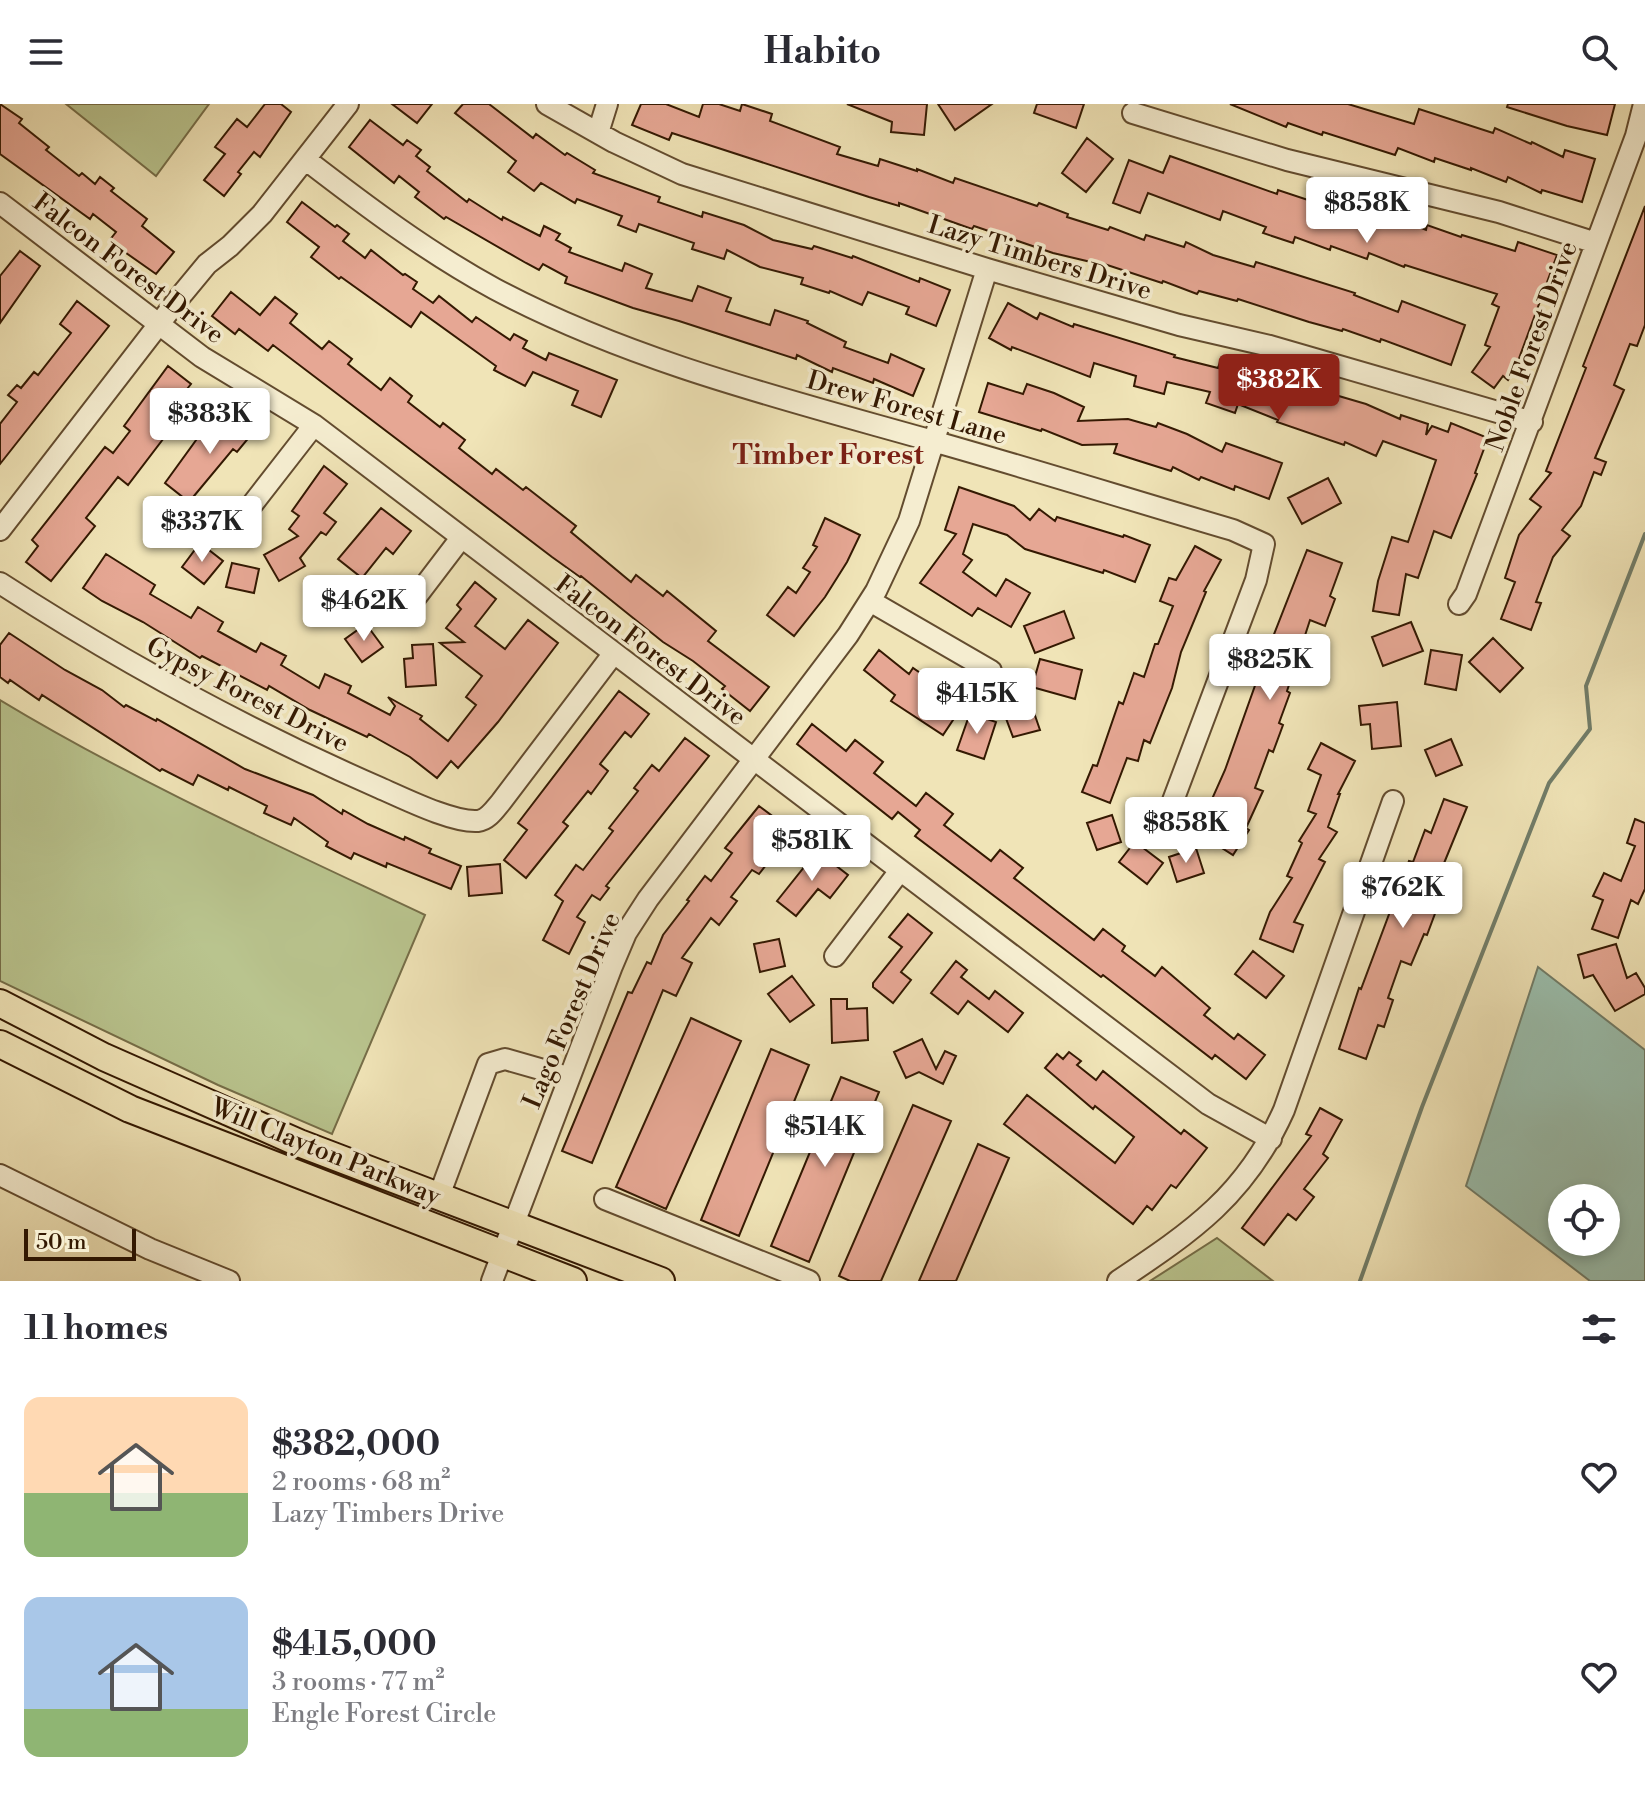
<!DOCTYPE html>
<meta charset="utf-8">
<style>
:root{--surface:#fff;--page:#f2f2f3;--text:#2b2b33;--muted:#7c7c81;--accent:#8f2418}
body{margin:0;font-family:"Libre Bodoni",serif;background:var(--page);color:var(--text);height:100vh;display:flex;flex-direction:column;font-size:30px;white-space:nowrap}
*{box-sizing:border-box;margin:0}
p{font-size:26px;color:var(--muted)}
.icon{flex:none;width:44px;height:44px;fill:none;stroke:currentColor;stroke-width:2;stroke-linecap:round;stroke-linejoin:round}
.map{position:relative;height:1177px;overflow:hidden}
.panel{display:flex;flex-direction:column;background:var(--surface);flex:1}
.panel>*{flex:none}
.fabs{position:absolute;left:1548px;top:1080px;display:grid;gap:16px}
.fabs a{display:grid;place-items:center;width:72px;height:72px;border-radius:50%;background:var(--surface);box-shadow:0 4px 12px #0003;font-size:40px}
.scale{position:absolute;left:24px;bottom:20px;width:112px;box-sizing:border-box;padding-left:8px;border:4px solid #341902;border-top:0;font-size:22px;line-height:28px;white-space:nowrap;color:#341902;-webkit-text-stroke:6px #f5edd0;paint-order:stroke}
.price{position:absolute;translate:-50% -68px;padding:0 18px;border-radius:8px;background:#fff;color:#222;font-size:26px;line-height:52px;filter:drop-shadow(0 2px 4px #0008)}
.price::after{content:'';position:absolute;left:50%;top:48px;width:24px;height:18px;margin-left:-12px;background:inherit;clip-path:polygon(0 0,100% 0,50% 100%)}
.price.active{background:var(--accent);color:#fff}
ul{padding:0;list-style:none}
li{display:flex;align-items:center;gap:24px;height:200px;padding:0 24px}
li span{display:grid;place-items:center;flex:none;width:224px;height:160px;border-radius:16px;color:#555}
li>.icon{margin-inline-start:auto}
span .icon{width:96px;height:96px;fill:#fffc;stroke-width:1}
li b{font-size:34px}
h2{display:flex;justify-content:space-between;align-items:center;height:96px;padding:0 24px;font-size:34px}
header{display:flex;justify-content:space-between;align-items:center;height:104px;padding:0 24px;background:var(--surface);font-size:36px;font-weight:700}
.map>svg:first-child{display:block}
.green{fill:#b9c48e;stroke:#766e48;stroke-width:2}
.water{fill:#9abfae;stroke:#717d69;stroke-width:2;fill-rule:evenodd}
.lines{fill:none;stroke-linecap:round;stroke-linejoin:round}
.stream{stroke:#717d69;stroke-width:4}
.building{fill:#e6a794;stroke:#341902;stroke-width:2}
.minor-casing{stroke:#634c2f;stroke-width:24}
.major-casing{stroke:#341902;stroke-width:30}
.minor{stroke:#f5edd0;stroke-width:20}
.major{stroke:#f0e4b7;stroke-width:26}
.labels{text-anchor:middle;stroke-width:7;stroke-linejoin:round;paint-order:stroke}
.street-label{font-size:26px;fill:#341902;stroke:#f5edd0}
.neighbourhood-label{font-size:28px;font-weight:bold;fill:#7a1f14;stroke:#f5edd0}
</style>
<header><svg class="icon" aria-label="menu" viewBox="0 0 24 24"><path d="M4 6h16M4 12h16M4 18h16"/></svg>Habito<svg class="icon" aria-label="search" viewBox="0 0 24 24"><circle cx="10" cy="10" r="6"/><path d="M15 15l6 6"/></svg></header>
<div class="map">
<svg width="1645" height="1177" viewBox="0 0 1645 1177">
<rect width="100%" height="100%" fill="#f0e4b7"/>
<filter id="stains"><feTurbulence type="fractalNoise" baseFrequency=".0025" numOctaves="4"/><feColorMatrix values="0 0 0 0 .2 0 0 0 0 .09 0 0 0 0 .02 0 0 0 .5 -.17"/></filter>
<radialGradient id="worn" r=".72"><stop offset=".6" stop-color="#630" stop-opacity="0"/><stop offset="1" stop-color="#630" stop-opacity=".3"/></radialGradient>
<path class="green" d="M66 0H209L156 72Z
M0 596C136 678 281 743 425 811L332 1030 218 981 0 877Z
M1217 1134 1273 1177H1150Z"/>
<path class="water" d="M1538 863 1645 946V1177H1590L1466 1082ZM1562 1094H1606V1138H1562Z"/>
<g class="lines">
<path class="stream" d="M1360 1177 1422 1003 1549 679 1590 625 1586 582 1645 430"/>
</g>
<path class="building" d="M0 0 22 15 19 19 49 43 46 46 79 72 82 69 95 80 100 73 114 84 111 87 147 115 142 122 174 148 156 170 109 137 116 128 93 110 90 115 0 50Z
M265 0H281L291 8 260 53 254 48 238 68 241 70 224 92 204 76 225 50 215 43 237 15 247 23Z
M392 0H432L417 19Z
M463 0H489L533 34 536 30 565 51 567 49 595 66 593 69 660 93 658 98 702 113 703 108 744 121 773 136 812 145 814 142 852 154 853 152 919 178 920 174 950 186 936 222 906 210 909 203 868 188 862 201 830 187 829 189 801 180 803 174 760 163 727 146 724 155 692 145 694 139 639 120 636 128 618 121 622 112 577 95 575 99 541 79 534 87 508 68 516 57 455 9Z
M641 0H666L699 13 703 0H719L740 7 742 0 772 10 770 17 840 43 837 50 878 62 880 55 917 67V65L953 79 955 74 1037 102 1039 99 1068 110 1067 113 1108 126 1110 123 1144 136 1146 131 1184 143 1186 138 1213 151 1254 163 1256 158 1355 189 1354 191 1398 208 1402 197 1465 221 1451 261 1381 235 1380 238 1343 225 1342 227 1309 218 1238 195 1237 197 1199 187 1197 190 1163 177 1162 179 1092 156 1091 158 1053 149 974 122 972 125 899 99V102L869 93 672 29 669 36 632 21Z
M847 0H927L924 31 891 28 892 18Z
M938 0H992L955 26Z
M1037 0H1084L1076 24 1034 9Z
M1230 0H1348L1414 20 1419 5 1493 29 1495 24 1531 40 1532 38 1563 53 1565 46 1595 55 1582 98 1542 86 1541 89 1508 73 1506 78 1471 64V66L1435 54 1434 58 1398 44 1395 51 1323 28 1322 31 1288 19 1286 23Z
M1508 0H1615L1607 31 1567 22 1507 3Z
M370 16 403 41 407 36 421 46 416 52 430 63 427 67 467 98 469 95 502 116 503 113 540 132 544 122 560 130 556 136 571 144 569 148 622 167 625 159 652 170 646 184 692 197 698 182 731 194 726 207 770 221 775 206 808 217 807 219 846 238 844 243 888 259 891 250 924 265 913 292 874 275 873 279 833 264 832 268 797 251 796 255 679 217 633 204 565 179 567 173 543 160 539 166 526 159 446 113 444 115 415 93 419 88 399 72 394 79 349 43Z
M1087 34 1113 55 1086 88 1062 69Z
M1170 52 1277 90 1278 86 1314 98 1315 95 1388 118 1391 112 1426 126 1427 121 1461 133 1462 131 1515 147 1518 138 1557 151 1514 268 1508 276 1503 272 1494 284 1472 268 1490 243 1485 241 1499 203 1492 200 1497 190 1405 161 1404 163 1369 149 1367 155 1331 142 1330 146 1295 133 1293 139 1263 129 1266 123 1223 107 1220 116 1148 89 1140 109 1113 99 1129 56 1163 69Z
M302 98 335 123 337 121 349 130 343 137 365 154 371 146 403 171 405 170 417 178 413 185 433 199 439 192 472 218 476 213 510 236 514 230 527 237 523 244 546 256 549 249 617 276 601 313 572 301 578 287 533 268 525 282 494 266 496 262 421 208 411 223 341 173 339 175 311 153 319 143 287 118Z
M1645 102V221L1637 242 1630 240 1614 281 1624 286 1595 354 1606 358 1601 371 1594 368 1581 402 1562 426 1570 432 1553 453 1536 498 1541 499 1531 526 1501 515 1515 478 1505 474 1519 431 1541 403 1530 395 1551 369 1546 367 1586 264 1583 262Z
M20 147 40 162 0 219V172Z
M231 188 260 211 275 193 297 210 290 219 322 245 329 237 352 255 348 260 381 286 390 274 412 292 408 298 440 323 443 319 465 336 459 344 492 370 496 365 523 386 526 383 576 422 571 428 631 478 636 471 663 492 667 487 716 527 708 537 769 583 750 607 722 585 725 582 693 557 663 538 581 472 580 473 552 453 273 241 268 247 239 225 235 230 212 212Z
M77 197 109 222 0 360V320L17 298 8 291 17 281 21 284 34 268 38 271 71 229 60 220Z
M1008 199 1037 215 1040 209 1073 223 1074 220 1175 251 1174 253 1218 264 1220 258 1290 281 1291 278 1366 300 1400 315 1401 311 1428 320 1426 331 1432 322 1448 328 1451 319 1488 334 1475 369 1477 370 1451 434 1434 427 1418 474 1406 470 1399 511 1373 507 1378 477 1392 433 1408 438 1436 356 1383 337 1376 352 1345 338 1344 341 1277 318 1278 316 1238 300 1235 309 1206 299 1210 288 1167 278 1164 290 1134 282 1136 272 1094 259 1090 273 1012 243 1011 246 989 234Z
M168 262 191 280 163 315 173 322 128 381 118 373 86 414 95 422 51 477 26 458 38 442 32 436 105 343 113 349 130 327 124 322Z
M988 279 1023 290 1027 280 1054 289 1084 303 1078 317 1128 315 1156 323 1158 319 1187 330 1222 348 1226 339 1282 359 1269 395 1235 382 1234 386 1201 373 1199 376 1173 363 1171 367 1114 349 1117 340 1082 341 1042 325 1041 327 979 308Z
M240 305 260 320 237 348 233 345 189 398 165 379 202 328 214 338Z
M324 362 347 380 324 409 336 418 326 431 321 428 300 454 305 462 279 477 264 451 298 432 289 425 299 412 292 407Z
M1328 374 1341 399 1302 420 1288 394Z
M959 383 1014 402 1030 416 1039 405 1055 417 1057 413 1123 433 1124 431 1150 441 1135 478 1104 466 1103 469 1025 445 1007 431 973 420 963 450 972 456 963 468 996 492 1006 475 1030 489 1011 523 978 504 972 512 920 479 956 430 945 426Z
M381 404 411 427 393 450 386 444 362 474 338 455Z
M194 410 195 434 149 438 147 413Z
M825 414 860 431 847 458 825 493 794 532 767 511 788 483 796 489 810 468 803 464 817 443 813 441Z
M200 439 223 457 204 480 182 463Z
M1195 442 1221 456 1204 487 1206 488 1181 548 1172 584 1150 639 1144 636 1138 657 1127 654 1110 699 1082 688 1093 661 1097 662 1119 598 1123 600 1134 569 1144 573 1155 540H1158L1173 502 1160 497 1169 474 1176 476Z
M1307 446 1342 459 1330 492 1335 495 1325 522 1310 516 1287 587 1290 589 1279 619 1283 621 1273 648 1269 646 1255 684 1263 687 1246 724 1249 726 1233 751 1200 730 1220 699 1212 695 1225 666 1257 576 1260 577 1269 543Z
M106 450 155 481 150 490 191 514 198 503 223 518 218 527 256 548 261 539 286 552 281 561 319 584 325 570 351 582 348 589 390 611 395 602 388 593 422 612 420 615 448 637 476 601 466 593 482 572 440 539 464 538 446 524 461 505 457 501 475 478 496 495 475 522 505 545 528 516 558 539 498 618 458 664 451 657 437 674 410 653 369 630 367 633 310 606 269 582 267 586 202 552 200 554 143 518 102 497 83 484Z
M232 459 259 465 254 489 226 483Z
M361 480 362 512 332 513 331 481Z
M1064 507 1074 534 1035 549 1024 522Z
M1411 518 1423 547 1383 562 1372 533Z
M366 520 383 543 362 558 345 535Z
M9 529 65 566 102 586 124 603 126 601 156 617 157 615 245 665 313 691 342 710 343 706 368 720 404 736 405 733 431 745 429 749 461 762 451 785 387 759 386 763 354 749 351 755 326 742 328 738 294 714 291 721 264 709 267 702 229 683 228 686 198 671 193 681 162 665 160 667 42 591 39 596 10 576 8 579 0 573V541Z
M1493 534 1523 564 1500 588 1469 558Z
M433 540 436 581 406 583 404 555 413 554 412 541Z
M879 546 909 570 913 564 936 580 929 590 957 610 943 631 891 597 895 591 864 566Z
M1431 546 1462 551 1456 586 1425 580Z
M1040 555 1082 566 1075 595 1032 583Z
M619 587 649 610 631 633 625 628 600 660 608 667 591 690 588 687 563 718 568 722 526 774 504 756 527 726 518 719Z
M1397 598 1401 642 1372 645 1370 620 1361 621 1359 602Z
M1031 600 1040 626 1013 633 1004 609Z
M970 609 996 618 984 655 957 646Z
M812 620 846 647 855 636 883 658 874 669 916 702 926 689 953 710 944 721 991 757 1000 746 1023 764 1014 774 1055 806 1094 836 1103 825 1125 842 1122 847 1155 872 1162 863 1210 904 1204 911 1234 935 1238 930 1265 951 1246 975 1215 951 1212 955 1103 871 1101 873 915 732 920 726 898 708 892 715 797 640Z
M685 634 709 652 606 782 609 784 600 796 592 791 577 813 585 818 569 850 543 836 563 797 555 791 576 761 583 766 613 727 609 724 638 687 634 684 652 661 659 667Z
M1451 635 1462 661 1436 672 1425 646Z
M1321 639 1355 657 1338 690H1340L1328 723 1337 728 1319 755 1325 758 1294 818 1303 821 1293 848 1260 835 1270 808 1292 774 1287 772 1302 739 1299 737 1316 710 1308 707 1321 671 1308 665Z
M1444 695 1467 703 1440 769 1449 772 1427 831 1424 830 1411 861 1401 857 1388 894 1393 896 1384 923 1378 921 1366 955 1339 945 1359 884 1361 885 1409 757 1413 758 1425 726 1431 729Z
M759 702 783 720 760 749 770 756 759 770 752 766 731 793 737 797 719 821 711 814 682 854 692 859 676 892 663 886 592 1059 562 1047 628 888 632 889 647 858 651 860 663 831 689 797 687 796 705 772 711 777 732 749 725 744Z
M1112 711 1121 738 1097 746 1087 719Z
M1635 715 1645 719V785L1638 800 1631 796 1618 834 1592 825 1603 796 1593 792 1604 769 1621 777 1635 742 1627 739Z
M1133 740H1138L1163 759 1147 780 1119 758Z
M1196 744 1204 769 1177 778 1169 753Z
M817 747 848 771 830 794 818 785 796 812 777 797Z
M500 760 502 789 469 792 467 763Z
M908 810 932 829 901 868 911 876 893 899 873 883V879L902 843 889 833Z
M779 835 785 862 760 868 754 840Z
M1616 840 1627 874 1636 869 1645 884V890L1615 907 1593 871 1584 874 1578 851Z
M1253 847 1284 872 1266 894 1235 870Z
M956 857 967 866 961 873 989 895 995 887 1023 909 1008 928 968 897 958 910 931 889Z
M792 872 814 901 790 918 768 890Z
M831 895H847V905L867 904 868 936 832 939Z
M691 914 741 937 666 1105 616 1083Z
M922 935 936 965 945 947 956 952 943 980 919 968 906 974 894 948Z
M771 945 809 961 739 1132 701 1116Z
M1069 948 1081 957 1077 961 1096 976 1103 967 1181 1030 1184 1026 1207 1044 1176 1084 1171 1081 1152 1106 1147 1102 1133 1120 1004 1020 1027 991 1115 1059 1134 1033 1095 1002 1093 1005 1045 964 1057 950 1063 955Z
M841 973 879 988 809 1158 771 1142Z
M913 1001 951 1017 881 1177H850L839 1172Z
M1320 1004 1342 1016 1323 1050 1328 1054 1304 1085 1314 1093 1296 1116 1288 1110 1264 1141 1242 1124 1311 1032 1306 1030Z
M978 1040 1009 1054 956 1177H919Z"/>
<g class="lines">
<defs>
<path id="minor" d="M547 0 614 38 682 70 987 165 1179 221 1270 242 1532 318
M1133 9 1287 56 1499 108 1596 139
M598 29 607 0
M305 55C366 102 427 148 495 185 632 258 788 296 936 338 1035 366 1134 397 1233 426L1264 440 1256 476 1171 702
M0 99 202 253 314 321 1208 1000 1271 1035
M244 411 314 321
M0 426 183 189 207 160 230 142 262 110 348 0
M0 479C122 558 247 626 380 684 403 694 453 719 478 717 488 716 495 705 501 698L614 549
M413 497 461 434
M870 497 991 567
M1459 500 1466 490 1636 32 1644 0
M835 852 899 768
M0 1071 150 1145 229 1177
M439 1092 488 960 505 955 568 973
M605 1095 809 1177
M492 1177 612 862 626 829 648 795 848 531 876 487 909 417 987 165
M1118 1177C1193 1127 1246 1091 1284 1006L1393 697"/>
<path id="major" d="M0 899 104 953 299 1039 661 1177
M0 940 130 1005 573 1177"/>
</defs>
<use href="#minor" class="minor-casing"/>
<use href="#major" class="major-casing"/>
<use href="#minor" class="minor"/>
<use href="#major" class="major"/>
</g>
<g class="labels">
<g class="street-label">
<text transform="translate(1040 153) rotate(17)" y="9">Lazy Timbers Drive</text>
<text transform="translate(129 164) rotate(37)" y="9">Falcon Forest Drive</text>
<text transform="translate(1531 242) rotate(-70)" y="9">Noble Forest Drive</text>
<text transform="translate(907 303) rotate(16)" y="9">Drew Forest Lane</text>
<text transform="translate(651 546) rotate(37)" y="9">Falcon Forest Drive</text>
<text transform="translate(248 590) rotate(27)" y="9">Gypsy Forest Drive</text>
<text transform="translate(571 906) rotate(-67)" y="9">Lago Forest Drive</text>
<text transform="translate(326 1047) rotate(22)" y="9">Will Clayton Parkway</text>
</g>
<g class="neighbourhood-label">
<text x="828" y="360">Timber Forest</text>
</g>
</g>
<rect width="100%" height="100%" filter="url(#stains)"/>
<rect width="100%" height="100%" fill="url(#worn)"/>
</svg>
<div class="fabs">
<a><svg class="icon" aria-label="locate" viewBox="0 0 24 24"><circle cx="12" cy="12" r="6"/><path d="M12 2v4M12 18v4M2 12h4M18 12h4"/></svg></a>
</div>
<div class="scale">50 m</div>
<b class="price" style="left:1367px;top:141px">$858K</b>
<b class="price active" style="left:1279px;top:318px">$382K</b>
<b class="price" style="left:210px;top:352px">$383K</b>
<b class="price" style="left:202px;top:460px">$337K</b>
<b class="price" style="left:364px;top:539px">$462K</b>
<b class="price" style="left:1270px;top:598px">$825K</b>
<b class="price" style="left:977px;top:632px">$415K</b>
<b class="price" style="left:1186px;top:761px">$858K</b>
<b class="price" style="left:812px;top:779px">$581K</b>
<b class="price" style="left:1403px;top:826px">$762K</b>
<b class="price" style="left:825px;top:1065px">$514K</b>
</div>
<section class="panel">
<h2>11 homes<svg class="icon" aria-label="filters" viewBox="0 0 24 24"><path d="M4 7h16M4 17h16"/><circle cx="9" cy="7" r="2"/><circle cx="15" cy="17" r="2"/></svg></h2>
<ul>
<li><span style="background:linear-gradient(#ffd9b3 60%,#8fb573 0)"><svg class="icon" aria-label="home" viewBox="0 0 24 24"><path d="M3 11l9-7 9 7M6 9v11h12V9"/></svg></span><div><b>$382,000</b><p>2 rooms · 68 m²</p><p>Lazy Timbers Drive</p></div><svg class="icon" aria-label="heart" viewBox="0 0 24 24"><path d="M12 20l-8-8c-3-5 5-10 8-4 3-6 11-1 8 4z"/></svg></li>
<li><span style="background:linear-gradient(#a9c7e8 70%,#8fb573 0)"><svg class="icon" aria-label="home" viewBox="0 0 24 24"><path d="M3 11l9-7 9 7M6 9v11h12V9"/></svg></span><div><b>$415,000</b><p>3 rooms · 77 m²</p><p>Engle Forest Circle</p></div><svg class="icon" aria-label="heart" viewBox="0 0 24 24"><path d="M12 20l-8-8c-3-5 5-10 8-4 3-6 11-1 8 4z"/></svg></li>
</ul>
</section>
